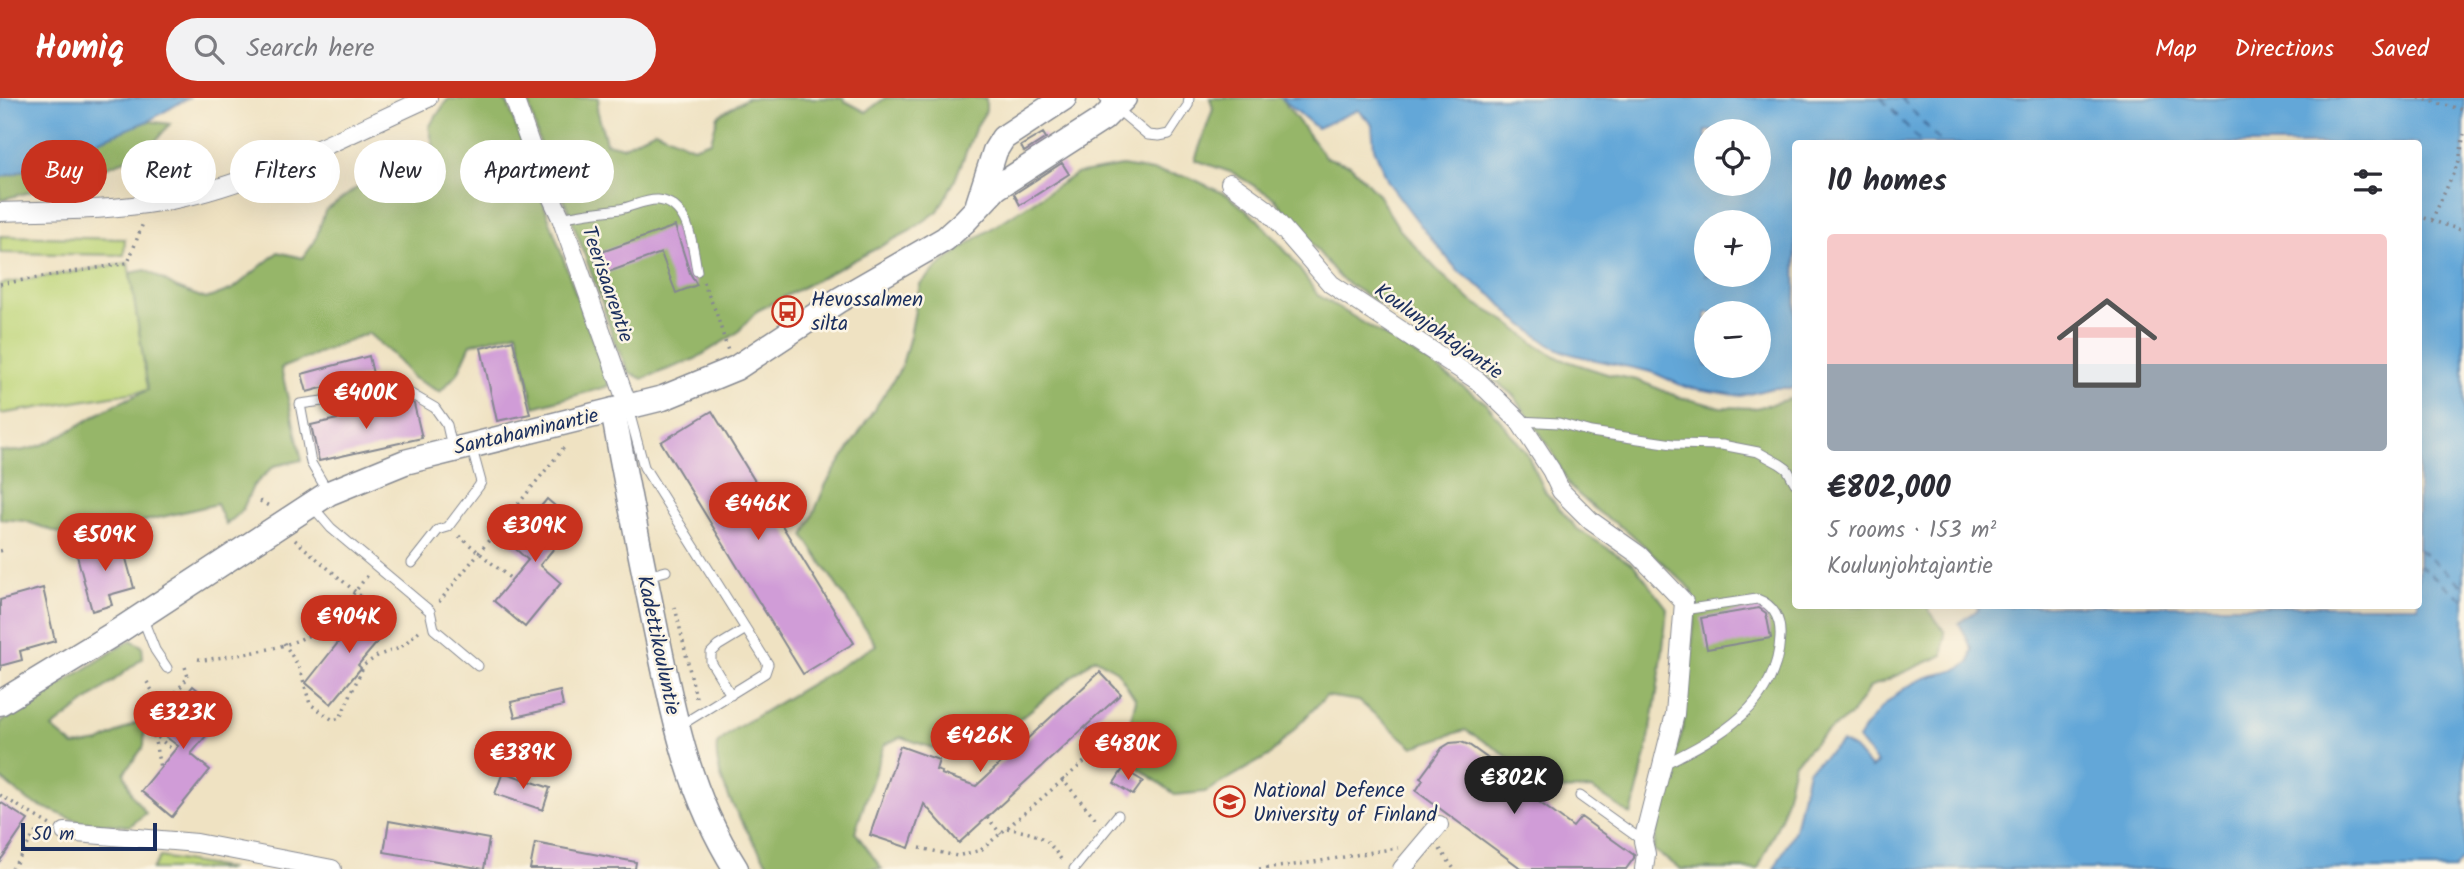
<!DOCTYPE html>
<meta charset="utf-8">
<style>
:root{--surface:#fff;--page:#f2f2f3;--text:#2b2b33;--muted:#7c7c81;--line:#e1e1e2;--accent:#c8321e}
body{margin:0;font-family:Kalam,sans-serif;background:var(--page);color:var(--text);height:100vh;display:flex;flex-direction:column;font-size:26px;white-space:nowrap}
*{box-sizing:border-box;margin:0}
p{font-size:23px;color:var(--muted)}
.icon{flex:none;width:38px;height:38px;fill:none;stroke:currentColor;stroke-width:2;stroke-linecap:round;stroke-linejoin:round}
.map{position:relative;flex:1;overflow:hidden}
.sheet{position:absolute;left:1792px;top:42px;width:630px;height:469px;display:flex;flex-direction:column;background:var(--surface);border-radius:7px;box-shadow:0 7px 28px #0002}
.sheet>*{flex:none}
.hud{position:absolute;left:21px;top:42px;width:665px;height:63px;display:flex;gap:14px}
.fabs{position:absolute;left:1694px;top:21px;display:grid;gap:14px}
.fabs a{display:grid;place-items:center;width:77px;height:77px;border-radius:50%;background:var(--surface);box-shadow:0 7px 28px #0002;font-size:35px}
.scale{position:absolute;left:21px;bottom:18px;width:136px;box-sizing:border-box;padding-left:7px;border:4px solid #1b2f5e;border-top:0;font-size:19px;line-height:24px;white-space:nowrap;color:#1b2f5e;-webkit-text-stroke:5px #fcf5e5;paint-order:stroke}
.price{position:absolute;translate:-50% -60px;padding:0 16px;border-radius:24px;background:var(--accent);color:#fff;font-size:23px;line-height:46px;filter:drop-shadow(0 2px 4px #0008)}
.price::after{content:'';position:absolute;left:50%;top:42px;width:21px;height:16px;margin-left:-10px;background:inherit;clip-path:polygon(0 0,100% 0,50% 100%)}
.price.current{background:#222;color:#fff}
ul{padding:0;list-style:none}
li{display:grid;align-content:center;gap:14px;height:371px;padding:0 35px}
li+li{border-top:2px solid var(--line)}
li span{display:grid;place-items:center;height:217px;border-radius:7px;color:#555}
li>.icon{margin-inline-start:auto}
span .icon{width:126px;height:126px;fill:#fffc;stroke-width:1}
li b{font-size:30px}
h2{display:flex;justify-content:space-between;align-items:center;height:84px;padding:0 35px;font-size:30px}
.tag{padding:0 24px;border-radius:32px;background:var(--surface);box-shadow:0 7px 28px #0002;font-size:24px;line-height:63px}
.tag.current{background:var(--accent);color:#fff}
header{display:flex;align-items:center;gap:42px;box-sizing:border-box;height:98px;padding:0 35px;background:var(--accent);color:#fff}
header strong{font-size:33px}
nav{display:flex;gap:38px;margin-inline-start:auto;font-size:24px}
.search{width:490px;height:63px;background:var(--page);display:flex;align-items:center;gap:18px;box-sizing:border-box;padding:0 24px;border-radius:38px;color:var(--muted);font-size:26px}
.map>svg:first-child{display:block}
.green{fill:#bed579;stroke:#6c826c;stroke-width:2}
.forest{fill:#96b669;stroke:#587264;stroke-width:2}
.water{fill:#64a7d8;stroke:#406b9b;stroke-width:2;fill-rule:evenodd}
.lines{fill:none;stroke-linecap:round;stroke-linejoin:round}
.ferry{stroke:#355989;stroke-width:2;stroke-dasharray:9 7;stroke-linecap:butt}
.building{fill:#d09cd7}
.lane-casing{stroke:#858890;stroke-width:11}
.street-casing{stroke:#858890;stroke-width:20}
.secondary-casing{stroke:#858890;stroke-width:27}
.path{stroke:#858890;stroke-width:3.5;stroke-dasharray:2 5;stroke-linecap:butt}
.lane{stroke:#fff;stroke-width:9}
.street{stroke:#fff;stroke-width:18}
.secondary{stroke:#fff;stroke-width:24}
.labels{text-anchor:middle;stroke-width:5;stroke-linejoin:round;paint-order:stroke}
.street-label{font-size:21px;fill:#1b2f5e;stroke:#fcf5e5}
.poi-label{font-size:21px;fill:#1b2f5e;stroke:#fcf5e5;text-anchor:start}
</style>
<header>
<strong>Homiq</strong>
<div class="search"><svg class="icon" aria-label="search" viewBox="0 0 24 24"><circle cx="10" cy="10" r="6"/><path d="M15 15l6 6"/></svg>Search here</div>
<nav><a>Map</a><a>Directions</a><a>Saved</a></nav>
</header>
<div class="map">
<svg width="2464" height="771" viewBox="0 0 2464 771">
<rect width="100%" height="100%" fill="#fcf5e5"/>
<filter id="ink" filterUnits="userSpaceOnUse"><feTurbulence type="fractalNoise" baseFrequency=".0143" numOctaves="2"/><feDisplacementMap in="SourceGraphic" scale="14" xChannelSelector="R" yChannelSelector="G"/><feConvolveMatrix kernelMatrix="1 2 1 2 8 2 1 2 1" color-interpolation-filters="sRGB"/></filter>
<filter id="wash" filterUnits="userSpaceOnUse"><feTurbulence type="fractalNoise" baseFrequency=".00686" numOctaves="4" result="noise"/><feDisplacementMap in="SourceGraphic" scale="28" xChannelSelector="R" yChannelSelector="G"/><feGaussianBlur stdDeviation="1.57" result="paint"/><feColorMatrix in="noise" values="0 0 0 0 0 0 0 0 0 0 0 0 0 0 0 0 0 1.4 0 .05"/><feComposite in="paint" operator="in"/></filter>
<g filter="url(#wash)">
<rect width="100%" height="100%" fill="#efe2c2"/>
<path class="green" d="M0 138 125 141 124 157 0 155Z
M128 165 149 292 0 316V186Z
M160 759 231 771H152Z"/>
<path class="forest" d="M500 0 508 6 609 288 534 309 517 234 471 246 458 275 440 294 413 280 394 258 368 235 281 270 302 362 274 368 253 388 242 413 226 427 217 406 73 440 25 423 0 421V353C41 358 74 328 109 310 121 303 135 298 148 292L130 175 146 172 177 190 206 201 233 191 278 154 303 160 315 143 325 113 391 65 436 59 429 29 448 1Z
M527 0H599L597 11 606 45 623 49 655 32 693 49 711 43 718 18 747 0H844L845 3 866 14 885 0H986V13L976 29 954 84 938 113 910 133 757 213 737 235 695 261 642 281 629 274 614 243 602 204 567 109 547 71Z
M1210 0H1281L1325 59 1350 67 1377 95 1400 132 1439 174 1471 203 1506 223 1539 249 1561 261 1607 276 1637 282 1679 299 1720 309 1756 310 1789 301 1795 304 1796 508H1926L1945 534 1943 557 1870 589 1852 616 1820 639 1794 666 1782 718 1758 771H1681L1653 752 1662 703 1683 631 1695 517 1692 492 1629 434 1601 416 1570 389 1550 350 1514 298 1471 264 1341 181 1274 100 1233 75 1195 62 1213 11Z
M148 23 170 26 146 54 71 83 0 102V79L14 76Z
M1122 68 1189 79 1227 97 1257 121 1290 158 1318 197 1437 270 1486 305 1526 354 1546 395 1576 430 1634 467 1667 510C1661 581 1650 649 1631 717L1592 691 1551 692 1497 651 1465 632 1413 649 1359 603 1326 598 1270 657 1205 694 1176 697 1121 657 1136 602 1117 573 1095 560 974 658 944 654 901 639 884 647 855 734 882 771H771C751 739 712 684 717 646L735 631 876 547 804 438 826 386 901 270 910 238 920 186 939 168 972 143 1076 76Z
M131 542 142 548 143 560 52 630 74 648 100 644 145 620 144 648 124 675 132 697 146 715 130 728 80 724 30 704 0 680V625Z"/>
<path class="water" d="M0 0H188L148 23 14 76 0 79Z
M1281 0H2464V759L2454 771H1774L1795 732 1808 672 1842 644 1854 651 1871 670 1877 665 1858 641C1874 614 1898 589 1928 579 1944 574 1957 575 1970 564L1972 551 1959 525 1979 511 1976 508H2418V46H1796L1795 290H1773L1741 298 1685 289 1652 274 1591 261 1567 255 1550 247 1514 220 1493 198 1458 173 1422 129 1388 84 1374 50 1372 26 1358 12 1317 30ZM1759 33V86H1706V33ZM1759 124V177H1706V124ZM1706 215H1759V268H1706Z"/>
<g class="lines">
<path class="ferry" d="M1881 0 1923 46
M1901 0 1943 46
M2418 451 2464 488
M2418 466 2464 502"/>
</g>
<g id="blocks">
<path class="building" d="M1043 35 1046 40 1024 54 1021 48Z
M1062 65 1069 76 1020 107 1014 96Z
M675 128 690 175 697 187 676 195 661 155 600 177 593 157Z
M513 242 530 316 497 323 481 250Z
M369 258 373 276 307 294 302 276Z
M411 304 414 306 422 340 319 363 311 327Z
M712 313 854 545 803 576 661 344Z
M547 401 575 425 540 467 561 485 525 529 494 503 528 462 510 446Z
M121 442 134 490 109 497 112 507 92 513 76 454Z
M43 490 55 543 20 553 22 562 0 568V502Z
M368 507 392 527 358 567 361 570 331 606 306 585Z
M1759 510 1766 515 1771 540 1707 551 1701 520Z
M1100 574 1121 596 959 745 924 706 909 750 870 737 900 648 939 662 936 672 942 674 941 676 976 688Z
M193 588 225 615 191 656 210 672 172 719 141 693 178 648 157 632Z
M560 593 563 608 515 619 511 604Z
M1461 644 1469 647 1497 667 1494 671 1573 729 1581 719 1634 757V760L1626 771H1522L1416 693 1423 682 1420 680 1442 650 1450 645Z
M1123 671 1143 683 1133 697 1114 685Z
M503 674 550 690 543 712 495 696Z
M0 704 28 722 0 763Z
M389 723 489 741 484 771 384 754Z
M535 745 636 764 635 771H530Z"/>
</g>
</g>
<g filter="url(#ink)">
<use href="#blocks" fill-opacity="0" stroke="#858890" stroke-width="2"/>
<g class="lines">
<defs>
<path id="lane" d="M1104 0 1148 37 1159 38 1169 36 1188 7 1189 0
M561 120C581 115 600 114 620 111 632 109 646 101 658 102 690 105 693 150 697 173
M628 310 644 369 768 566 765 575 681 627
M1519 323 1559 325 1591 334 1673 346 1722 347 1758 354 1780 366 1787 371 1795 385
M328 394 311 365 300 306 404 292 435 310 447 327 452 349
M313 409 331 430 430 513 434 531 478 568
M412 465 438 432 448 429 479 388 481 384 472 351
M647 478 666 473
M142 519 155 552 167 570
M731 597 711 564V555L718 548 746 531
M1664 666C1719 639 1777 608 1780 539 1781 521 1774 507 1757 501L1683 512
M1580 698 1643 743
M1074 771 1118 717"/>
<path id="street" d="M514 0 541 77 561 120 628 308
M1230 85 1266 111 1331 186 1478 283 1519 323 1551 372 1561 393 1591 423 1639 457 1684 504 1675 616 1643 743 1646 756 1644 771
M0 114C53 112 107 113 160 104 254 88 341 39 428 0
M65 734 197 745 332 771
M1402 771 1439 727"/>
<path id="secondary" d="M978 106 995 53 1003 40 1064 0
M613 312C625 381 639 449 653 518 672 609 685 690 736 771
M0 605 120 532 329 395 405 364 663 300 736 270 839 202 945 141 965 123 996 90 1103 21 1124 0"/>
</defs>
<use href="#lane" class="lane-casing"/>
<use href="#street" class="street-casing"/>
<use href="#secondary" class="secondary-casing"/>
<path class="path" d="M2419 0 2464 12
M2418 118 2464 133
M2432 122 2459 63 2464 36
M703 184 716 214 728 253
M0 186 128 165 143 125
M260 403 269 408
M514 412 528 422
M459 438 511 481
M295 442 365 502
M0 453 6 451
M439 504 566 347
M675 509 697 604
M284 545 300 571 310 606 333 622 340 620 364 567 379 557 400 550 421 531
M198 561 204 562C242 556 290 552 323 529 341 516 355 492 369 476
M0 571H2
M147 584 163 611 154 636 174 653
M163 611 188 579 184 565
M154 638 160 670
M1062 681 1097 722
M0 697 50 727
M987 719 1001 736
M1007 730C1039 737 1044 736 1063 764
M920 750 957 758 981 752 1103 648 1085 629
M1440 751 1454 771
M12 771 36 734 45 741 50 738
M1259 771C1306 767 1351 757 1398 750"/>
<use href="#lane" class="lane"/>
<use href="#street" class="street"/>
<use href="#secondary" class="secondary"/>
</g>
</g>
<defs>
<symbol id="bus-ring" viewBox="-11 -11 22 22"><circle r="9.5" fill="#fcf5e5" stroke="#c8321e" stroke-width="1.5"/><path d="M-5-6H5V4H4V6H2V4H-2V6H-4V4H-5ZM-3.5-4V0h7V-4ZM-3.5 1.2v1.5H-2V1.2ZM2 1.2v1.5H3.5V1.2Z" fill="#c8321e"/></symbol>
<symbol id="university-ring" viewBox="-11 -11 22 22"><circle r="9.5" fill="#fcf5e5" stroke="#c8321e" stroke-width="1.5"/><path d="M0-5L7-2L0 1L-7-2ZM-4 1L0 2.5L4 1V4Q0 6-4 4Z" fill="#c8321e"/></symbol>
</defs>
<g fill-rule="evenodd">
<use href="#bus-ring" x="770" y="196" width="35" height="35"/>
<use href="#university-ring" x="1212" y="686" width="35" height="35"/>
</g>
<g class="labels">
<g class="street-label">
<text transform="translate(608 186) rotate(71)" y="7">Teerisaarentie</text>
<text transform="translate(1439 233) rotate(35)" y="7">Koulunjohtajantie</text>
<text transform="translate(526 333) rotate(-13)" y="7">Santahaminantie</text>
<text transform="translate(659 547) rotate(78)" y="7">Kadettikouluntie</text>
</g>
<g class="poi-label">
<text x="811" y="208">Hevossalmen<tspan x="811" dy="24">silta</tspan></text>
<text x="1253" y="699">National Defence<tspan x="1253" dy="24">University of Finland</tspan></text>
</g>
</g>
</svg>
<div class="fabs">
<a><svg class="icon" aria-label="locate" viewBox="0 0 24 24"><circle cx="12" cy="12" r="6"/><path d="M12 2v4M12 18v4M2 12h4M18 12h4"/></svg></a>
<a>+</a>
<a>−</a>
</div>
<div class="scale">50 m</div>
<b class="price" style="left:366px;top:333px">€400K</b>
<b class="price" style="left:758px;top:444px">€446K</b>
<b class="price" style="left:535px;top:466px">€309K</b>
<b class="price" style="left:105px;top:475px">€509K</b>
<b class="price" style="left:349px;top:557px">€904K</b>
<b class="price" style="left:183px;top:653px">€323K</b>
<b class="price" style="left:980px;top:676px">€426K</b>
<b class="price" style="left:1128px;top:684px">€480K</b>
<b class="price" style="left:523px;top:693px">€389K</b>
<b class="price current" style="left:1514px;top:718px">€802K</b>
<div class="hud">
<a class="tag current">Buy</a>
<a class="tag">Rent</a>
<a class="tag">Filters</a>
<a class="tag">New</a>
<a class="tag">Apartment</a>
</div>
<section class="sheet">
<h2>10 homes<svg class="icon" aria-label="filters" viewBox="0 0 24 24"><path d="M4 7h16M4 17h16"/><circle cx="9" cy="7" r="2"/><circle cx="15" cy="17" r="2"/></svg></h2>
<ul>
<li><span style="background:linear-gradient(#f6c9c9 60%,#9aa5b1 0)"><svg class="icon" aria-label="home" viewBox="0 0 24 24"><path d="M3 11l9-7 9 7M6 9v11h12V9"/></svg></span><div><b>€802,000</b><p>5 rooms · 153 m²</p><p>Koulunjohtajantie</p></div></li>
</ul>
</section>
</div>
